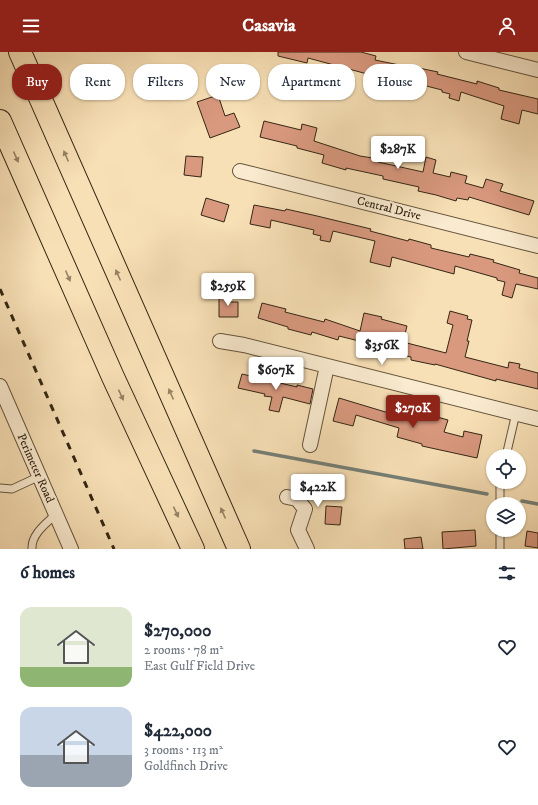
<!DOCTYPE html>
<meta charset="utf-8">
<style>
:root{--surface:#fff;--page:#f6f6f7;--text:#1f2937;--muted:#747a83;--accent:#8f2418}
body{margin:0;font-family:"IM FELL DW Pica",serif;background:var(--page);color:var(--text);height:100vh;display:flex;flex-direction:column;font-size:15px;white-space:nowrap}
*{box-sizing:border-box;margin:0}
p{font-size:13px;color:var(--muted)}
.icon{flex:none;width:22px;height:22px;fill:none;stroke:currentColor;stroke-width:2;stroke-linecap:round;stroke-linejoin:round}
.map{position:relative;height:497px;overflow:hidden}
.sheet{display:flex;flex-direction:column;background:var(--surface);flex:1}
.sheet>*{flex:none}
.top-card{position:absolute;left:12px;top:12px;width:514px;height:36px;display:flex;gap:8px}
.controls{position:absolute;left:486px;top:397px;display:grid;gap:8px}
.controls a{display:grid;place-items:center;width:40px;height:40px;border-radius:50%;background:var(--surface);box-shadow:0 1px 3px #0004;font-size:20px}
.price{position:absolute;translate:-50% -34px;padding:0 9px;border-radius:4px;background:#fff;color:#222;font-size:13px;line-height:26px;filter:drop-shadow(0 1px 2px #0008)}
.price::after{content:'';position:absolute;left:50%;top:24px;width:12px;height:9px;margin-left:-6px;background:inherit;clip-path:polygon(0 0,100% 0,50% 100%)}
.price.on{background:var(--accent);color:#fff}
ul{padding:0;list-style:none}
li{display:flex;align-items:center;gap:12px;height:100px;padding:0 20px}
li span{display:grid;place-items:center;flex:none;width:112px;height:80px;border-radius:12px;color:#555}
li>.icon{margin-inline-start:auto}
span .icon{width:48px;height:48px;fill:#fffc;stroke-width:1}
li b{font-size:17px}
h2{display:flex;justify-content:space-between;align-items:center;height:48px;padding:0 20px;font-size:17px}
.chip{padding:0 14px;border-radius:16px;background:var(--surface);box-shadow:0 1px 3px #0004;font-size:14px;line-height:36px}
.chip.on{background:var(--accent);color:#fff}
header{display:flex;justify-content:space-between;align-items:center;height:52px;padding:0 20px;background:var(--accent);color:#fff;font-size:18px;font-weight:800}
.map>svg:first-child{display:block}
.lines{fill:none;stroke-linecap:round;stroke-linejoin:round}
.stream{stroke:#757f76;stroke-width:3.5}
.building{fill:#d9997f;stroke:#332614}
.lane-casing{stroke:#64543c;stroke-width:9}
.street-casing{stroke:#64543c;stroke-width:16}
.highway-casing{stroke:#332614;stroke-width:24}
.lane{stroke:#faebd0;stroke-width:7}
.street{stroke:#faebd0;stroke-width:14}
.highway{stroke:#f8e0b6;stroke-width:22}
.rail{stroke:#332614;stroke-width:3;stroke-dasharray:7 7;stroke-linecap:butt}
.oneway{fill:#968365}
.labels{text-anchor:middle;stroke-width:4;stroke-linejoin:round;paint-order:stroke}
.street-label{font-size:12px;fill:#332614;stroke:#faebd0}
</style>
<header><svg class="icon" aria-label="menu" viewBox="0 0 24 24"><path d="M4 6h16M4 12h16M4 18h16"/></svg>Casavia<svg class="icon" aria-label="person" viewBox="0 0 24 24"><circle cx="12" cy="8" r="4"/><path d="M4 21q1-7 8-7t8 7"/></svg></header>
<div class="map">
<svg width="538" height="497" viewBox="0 0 538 497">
<rect width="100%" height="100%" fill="#f8e0b6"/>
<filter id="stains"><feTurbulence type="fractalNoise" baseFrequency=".005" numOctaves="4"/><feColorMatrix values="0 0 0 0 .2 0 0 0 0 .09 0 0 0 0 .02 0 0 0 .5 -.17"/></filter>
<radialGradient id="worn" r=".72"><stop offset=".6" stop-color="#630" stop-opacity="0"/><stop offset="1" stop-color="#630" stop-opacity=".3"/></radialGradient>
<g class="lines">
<path class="stream" d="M254 399 487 442
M522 449 538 452"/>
</g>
<path class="building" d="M278 0H361L376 4 375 8 414 16V15L438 20 437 22 477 32V29L499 36V38L538 47V62L522 58 519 72 501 67 504 54 461 40 459 49 449 46 450 42 442 40V38L399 27 398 33 387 30 388 26 371 22V23L308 6 307 11 278 4Z
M218 43 225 64 234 61 240 75 210 86 197 50Z
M264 69 301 78 302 72 317 76 314 89 360 104 379 107 378 110 423 120 426 105 436 108 433 121 450 125 451 120 467 124 465 131 483 136 486 127 503 132 500 139 534 149 529 163 469 145 468 148 457 146 456 149 436 143 418 139 419 135 383 127V124L346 116V118L322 111 324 103 297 96V94L260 85Z
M186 104 203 105 201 125 184 123Z
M206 146 229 153 224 170 201 163Z
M254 153 285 159 286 157 317 164 371 177 370 179 408 189 409 187 431 193V196L469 205 470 202 494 208 493 210 520 218 519 221 538 226V237L516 232 512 246 502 243 505 230 497 228V226L455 214 454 222 392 205 390 215 370 210 375 189 333 179 330 190 320 188 321 184 313 182 314 178 271 168 270 176 250 172Z
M219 242H229V250H238V265H219Z
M262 251 286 257 285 260 324 270 325 267 360 279 364 261 382 265 381 267 407 274 403 290 446 301 453 273 447 271 450 259 468 264 467 267 472 268 467 289H469L465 305 508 316 509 310 520 312 519 316 538 321V337L496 327V329L435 312V313L411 308V305L382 298 383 295 339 284 338 288 312 280 311 283 288 277V275L258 266Z
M242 322 297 335V333L313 337 310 352 283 345 279 360 269 358 272 345 264 344 265 342 238 336Z
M339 346 402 365 404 361 428 368 430 363 448 368 444 380 463 385 464 379 482 383 477 406 422 394V392L397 385 399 376 356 363 353 374 333 369Z
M326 454 342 455 340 473 325 472Z
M475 478 476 494 443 497 442 480Z
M527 479 538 481V496L525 494Z
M421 485 423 497H405L404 487Z"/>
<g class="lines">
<defs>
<path id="lane" d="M506 404 516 361
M0 436 12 437 40 424
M500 452V430
M32 497C31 482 47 471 56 462
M500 497V478"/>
<path id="street" d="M466 0 538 18
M240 119 538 194
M220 289 244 293 538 367
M0 334 71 497
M310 393 327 314
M287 445 297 447 305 457 298 478 307 497"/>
<path id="highway" d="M20 0 239 497
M0 69 113 325 193 497"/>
</defs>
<use href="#lane" class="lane-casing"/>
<use href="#street" class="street-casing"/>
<use href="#highway" class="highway-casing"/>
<use href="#lane" class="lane"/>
<use href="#street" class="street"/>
<use href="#highway" class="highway"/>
<path class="rail" d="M0 237 114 497"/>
</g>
<defs><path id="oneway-solid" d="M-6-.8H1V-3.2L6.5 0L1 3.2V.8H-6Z"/></defs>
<g class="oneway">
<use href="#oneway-solid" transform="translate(66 104) rotate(-114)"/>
<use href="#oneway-solid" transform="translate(16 105) rotate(66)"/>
<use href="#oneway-solid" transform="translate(118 223) rotate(-114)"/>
<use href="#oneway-solid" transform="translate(68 224) rotate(66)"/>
<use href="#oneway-solid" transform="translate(171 342) rotate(-114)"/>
<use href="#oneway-solid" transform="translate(121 343) rotate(65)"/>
<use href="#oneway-solid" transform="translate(176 460) rotate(65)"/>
<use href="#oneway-solid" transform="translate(223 461) rotate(-114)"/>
</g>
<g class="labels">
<g class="street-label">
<text transform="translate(389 156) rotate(14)" y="4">Central Drive</text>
<text transform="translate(36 416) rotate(66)" y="4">Perimeter Road</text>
</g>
</g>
<rect width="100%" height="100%" filter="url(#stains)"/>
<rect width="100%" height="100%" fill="url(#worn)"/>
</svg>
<div class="controls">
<a><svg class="icon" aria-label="locate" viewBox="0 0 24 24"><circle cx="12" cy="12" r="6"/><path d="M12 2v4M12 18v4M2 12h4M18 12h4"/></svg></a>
<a><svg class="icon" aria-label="layers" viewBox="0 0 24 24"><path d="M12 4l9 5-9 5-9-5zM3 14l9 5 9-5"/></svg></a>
</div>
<b class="price" style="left:398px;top:118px">$287K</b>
<b class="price" style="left:228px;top:255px">$259K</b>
<b class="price" style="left:382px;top:314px">$356K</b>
<b class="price" style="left:276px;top:339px">$607K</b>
<b class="price on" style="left:413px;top:377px">$270K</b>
<b class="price" style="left:318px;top:456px">$422K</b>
<div class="top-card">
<a class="chip on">Buy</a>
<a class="chip">Rent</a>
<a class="chip">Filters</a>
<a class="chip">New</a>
<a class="chip">Apartment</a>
<a class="chip">House</a>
</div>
</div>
<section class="sheet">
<h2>6 homes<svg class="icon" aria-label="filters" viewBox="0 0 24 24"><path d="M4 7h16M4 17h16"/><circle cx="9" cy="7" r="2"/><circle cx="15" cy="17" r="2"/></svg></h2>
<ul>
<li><span style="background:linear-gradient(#dfe7d0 75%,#8fb573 0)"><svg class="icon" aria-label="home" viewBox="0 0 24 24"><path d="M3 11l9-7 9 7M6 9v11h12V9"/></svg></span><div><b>$270,000</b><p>2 rooms · 78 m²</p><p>East Gulf Field Drive</p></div><svg class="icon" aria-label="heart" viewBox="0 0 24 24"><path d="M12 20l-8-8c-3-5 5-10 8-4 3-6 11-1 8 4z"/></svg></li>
<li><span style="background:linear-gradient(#c9d6e8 60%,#9aa5b1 0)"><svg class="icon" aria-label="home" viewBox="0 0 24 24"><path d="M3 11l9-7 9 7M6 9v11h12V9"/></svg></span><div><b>$422,000</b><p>3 rooms · 113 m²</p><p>Goldfinch Drive</p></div><svg class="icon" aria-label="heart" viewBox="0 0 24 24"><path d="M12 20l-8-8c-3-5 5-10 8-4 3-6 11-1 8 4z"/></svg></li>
</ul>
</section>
